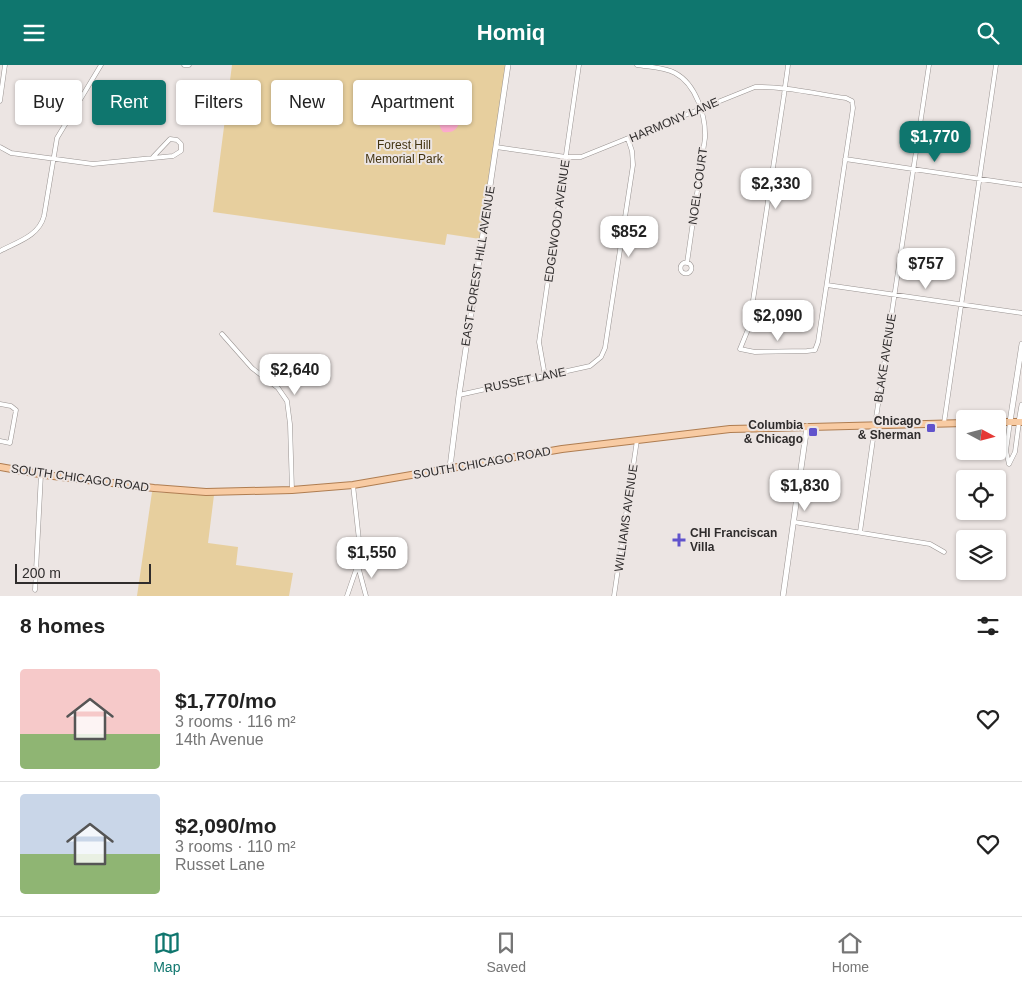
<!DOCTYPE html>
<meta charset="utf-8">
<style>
:root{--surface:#fff;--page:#f6f6f6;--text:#222;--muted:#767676;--line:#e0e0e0;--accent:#0f766e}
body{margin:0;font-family:Helvetica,sans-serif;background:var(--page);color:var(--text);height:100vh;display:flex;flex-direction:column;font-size:19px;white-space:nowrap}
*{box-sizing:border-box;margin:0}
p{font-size:16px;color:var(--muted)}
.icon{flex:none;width:28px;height:28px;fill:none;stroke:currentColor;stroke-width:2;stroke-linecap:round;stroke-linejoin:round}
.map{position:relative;height:531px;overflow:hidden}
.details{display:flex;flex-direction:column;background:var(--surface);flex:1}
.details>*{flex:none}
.hud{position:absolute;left:15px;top:15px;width:500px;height:45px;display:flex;gap:10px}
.needle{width:32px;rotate:97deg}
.fabs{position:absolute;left:956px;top:345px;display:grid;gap:10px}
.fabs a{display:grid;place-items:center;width:50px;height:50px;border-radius:5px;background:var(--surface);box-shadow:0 1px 4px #0004;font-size:25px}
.scale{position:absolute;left:15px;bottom:12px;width:136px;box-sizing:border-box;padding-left:5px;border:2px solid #2f2c2c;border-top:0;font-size:14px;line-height:18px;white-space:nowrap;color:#2f2c2c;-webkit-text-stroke:4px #ece5e3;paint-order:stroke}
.price{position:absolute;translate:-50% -42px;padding:0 11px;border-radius:10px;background:#fff;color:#222;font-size:16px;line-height:32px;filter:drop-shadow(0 1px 2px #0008)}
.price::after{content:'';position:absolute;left:50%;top:30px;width:15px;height:11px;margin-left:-8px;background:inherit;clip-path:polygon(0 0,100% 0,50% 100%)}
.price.current{background:var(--accent);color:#fff}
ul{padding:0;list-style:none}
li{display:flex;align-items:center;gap:15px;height:125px;padding:0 20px}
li+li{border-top:1px solid var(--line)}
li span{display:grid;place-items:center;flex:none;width:140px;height:100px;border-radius:5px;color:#555}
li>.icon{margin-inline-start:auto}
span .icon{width:60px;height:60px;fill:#fffc;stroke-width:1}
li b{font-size:21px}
h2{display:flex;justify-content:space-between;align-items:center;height:60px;padding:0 20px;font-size:21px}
.chip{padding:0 18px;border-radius:5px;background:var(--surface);box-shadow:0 1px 4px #0004;font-size:18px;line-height:45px}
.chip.current{background:var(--accent);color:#fff}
header{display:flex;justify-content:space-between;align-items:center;height:65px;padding:0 20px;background:var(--accent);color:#fff;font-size:22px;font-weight:600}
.tabs{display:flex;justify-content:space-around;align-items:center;height:70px;border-top:1px solid var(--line);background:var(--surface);font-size:14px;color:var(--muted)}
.tabs a{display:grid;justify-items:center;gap:2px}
.tabs .current{color:var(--accent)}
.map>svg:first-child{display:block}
.green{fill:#e7cf9e}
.water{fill:#fcabcd}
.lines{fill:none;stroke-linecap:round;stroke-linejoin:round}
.minor-casing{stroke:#999391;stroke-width:5}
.tertiary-casing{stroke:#999391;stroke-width:6}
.primary-casing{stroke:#af7d51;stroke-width:8}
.minor{stroke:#fff;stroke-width:4}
.tertiary{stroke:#fff;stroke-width:5}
.primary{stroke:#f8cba3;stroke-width:6}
.poi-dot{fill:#6153cc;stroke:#ece5e3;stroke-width:2}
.labels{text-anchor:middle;stroke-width:4;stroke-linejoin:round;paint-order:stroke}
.street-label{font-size:12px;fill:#2f2c2c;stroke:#ece5e3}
.park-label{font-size:12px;fill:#433412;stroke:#ece5e3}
.poi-label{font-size:12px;font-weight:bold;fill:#2f2c2c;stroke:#ece5e3;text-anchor:end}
</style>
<header><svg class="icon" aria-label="menu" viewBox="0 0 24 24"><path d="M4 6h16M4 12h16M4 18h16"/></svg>Homiq<svg class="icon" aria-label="search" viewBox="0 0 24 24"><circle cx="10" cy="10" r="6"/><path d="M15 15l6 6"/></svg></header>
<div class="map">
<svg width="1022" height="531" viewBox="0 0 1022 531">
<rect width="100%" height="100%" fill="#ece5e3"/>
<path class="green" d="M232 0H506L480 174 447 169 445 180 213 147Z
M152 427 214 430 208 478 238 482 236 500 293 508 289 531H137Z"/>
<path class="water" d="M437 15C453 23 474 71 443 67 436 59 432 25 437 15Z"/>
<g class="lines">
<defs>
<path id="minor" d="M184 0H189
M637 0C649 2 664 2 675 8 696 19 706 51 705 73L687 198
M0 36 5 0
M0 82 11 88 93 99 173 91 181 86V79L177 75 170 74 153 92
M496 82 566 92H581L755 22C785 21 816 29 846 33L852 36 853 43 818 277 815 285 807 286 755 287 740 284 749 262 784 30C785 20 787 10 788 0
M845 94 1022 120
M0 186C17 177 39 171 44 151L57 73 101 0
M680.5 203a5.5 5.5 0 1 1 11 0a5.5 5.5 0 1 1-11 0Z
M827 220 1022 248
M222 269 252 303 278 323 287 336 290 359 292 425
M545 311 539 277 579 0
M459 330 590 301 601 292 605 283 633 100 632 86 628 74
M0 339 11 341 16 345 10 378 0 376
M944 358 996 0
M1009 399 1015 387 1019 357
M1009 399 1006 386 1010 357
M794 457 930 479 944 487
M860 467 876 353 929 0
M358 501 366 531
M35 525 41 409
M347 531 359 496V475L353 420
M614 531 637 375"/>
<path id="tertiary" d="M1010 357 1022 279
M1019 357 1022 340
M450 402 459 330 508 0
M783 531 807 361"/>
<path id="primary" d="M998 357H1022
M0 402 45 410 154 423 206 427 292 425 353 420 562 384 730 364 965 358"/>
</defs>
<use href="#minor" class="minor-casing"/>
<use href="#tertiary" class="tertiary-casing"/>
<use href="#primary" class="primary-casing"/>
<use href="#minor" class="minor"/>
<use href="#tertiary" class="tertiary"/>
<use href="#primary" class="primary"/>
</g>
<g class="poi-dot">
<rect x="926" y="358" width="10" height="10" rx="2.5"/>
<rect x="808" y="362" width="10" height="10" rx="2.5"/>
<path d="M676.5 467.5h5v5h5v5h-5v5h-5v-5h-5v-5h5z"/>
</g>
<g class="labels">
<g class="street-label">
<text transform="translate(674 55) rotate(-23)" y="4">HARMONY LANE</text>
<text transform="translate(698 121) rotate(-82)" y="4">NOEL COURT</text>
<text transform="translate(557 156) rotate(-82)" y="4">EDGEWOOD AVENUE</text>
<text transform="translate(478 201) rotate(-81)" y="4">EAST FOREST HILL AVENUE</text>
<text transform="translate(885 293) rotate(-81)" y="4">BLAKE AVENUE</text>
<text transform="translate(525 315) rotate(-12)" y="4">RUSSET LANE</text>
<text transform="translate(482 398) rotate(-10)" y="4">SOUTH CHICAGO ROAD</text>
<text transform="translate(80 413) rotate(8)" y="4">SOUTH CHICAGO ROAD</text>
<text transform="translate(626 453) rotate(-82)" y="4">WILLIAMS AVENUE</text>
</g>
<g class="park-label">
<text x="404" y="84">Forest Hill<tspan x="404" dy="14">Memorial Park</tspan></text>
</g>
<g class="poi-label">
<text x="921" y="360">Chicago<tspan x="921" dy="14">&amp; Sherman</tspan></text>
<text x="803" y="364">Columbia<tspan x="803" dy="14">&amp; Chicago</tspan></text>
<text x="690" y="472" text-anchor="start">CHI Franciscan<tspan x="690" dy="14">Villa</tspan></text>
</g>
</g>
</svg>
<div class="fabs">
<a><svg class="needle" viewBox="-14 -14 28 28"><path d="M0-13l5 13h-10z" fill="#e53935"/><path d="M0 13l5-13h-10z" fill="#767676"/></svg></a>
<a><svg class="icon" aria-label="locate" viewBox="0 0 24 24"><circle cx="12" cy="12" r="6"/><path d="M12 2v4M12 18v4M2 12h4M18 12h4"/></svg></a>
<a><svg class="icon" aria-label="layers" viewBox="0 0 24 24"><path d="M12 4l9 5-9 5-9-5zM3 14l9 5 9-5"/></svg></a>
</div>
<div class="scale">200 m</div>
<b class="price current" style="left:935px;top:98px">$1,770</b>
<b class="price" style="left:776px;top:145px">$2,330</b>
<b class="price" style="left:629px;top:193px">$852</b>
<b class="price" style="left:926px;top:225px">$757</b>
<b class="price" style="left:778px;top:277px">$2,090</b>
<b class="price" style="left:295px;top:331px">$2,640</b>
<b class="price" style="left:805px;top:447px">$1,830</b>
<b class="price" style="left:372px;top:514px">$1,550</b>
<div class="hud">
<a class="chip">Buy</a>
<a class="chip current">Rent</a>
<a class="chip">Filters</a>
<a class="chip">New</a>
<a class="chip">Apartment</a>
</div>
</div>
<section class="details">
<h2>8 homes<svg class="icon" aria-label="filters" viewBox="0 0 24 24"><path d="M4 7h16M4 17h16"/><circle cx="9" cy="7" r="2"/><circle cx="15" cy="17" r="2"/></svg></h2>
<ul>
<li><span style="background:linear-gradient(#f6c9c9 65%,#8fb573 0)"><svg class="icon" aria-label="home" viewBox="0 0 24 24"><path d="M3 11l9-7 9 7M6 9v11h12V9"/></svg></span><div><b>$1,770/mo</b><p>3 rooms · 116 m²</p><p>14th Avenue</p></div><svg class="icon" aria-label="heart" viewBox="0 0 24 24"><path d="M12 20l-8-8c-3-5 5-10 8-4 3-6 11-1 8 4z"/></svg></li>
<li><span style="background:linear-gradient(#c9d6e8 60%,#8fb573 0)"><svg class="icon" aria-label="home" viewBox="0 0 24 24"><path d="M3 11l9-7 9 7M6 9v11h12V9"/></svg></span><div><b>$2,090/mo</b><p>3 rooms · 110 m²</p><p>Russet Lane</p></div><svg class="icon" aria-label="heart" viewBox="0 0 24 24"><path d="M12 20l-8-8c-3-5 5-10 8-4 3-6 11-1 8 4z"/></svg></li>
</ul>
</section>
<nav class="tabs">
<a class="current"><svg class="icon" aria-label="map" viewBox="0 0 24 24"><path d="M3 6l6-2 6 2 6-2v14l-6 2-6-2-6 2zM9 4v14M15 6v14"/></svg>Map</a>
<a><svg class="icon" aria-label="saved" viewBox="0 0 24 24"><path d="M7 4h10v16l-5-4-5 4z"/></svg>Saved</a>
<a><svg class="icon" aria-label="home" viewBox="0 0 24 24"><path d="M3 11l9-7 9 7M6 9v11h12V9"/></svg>Home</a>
</nav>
